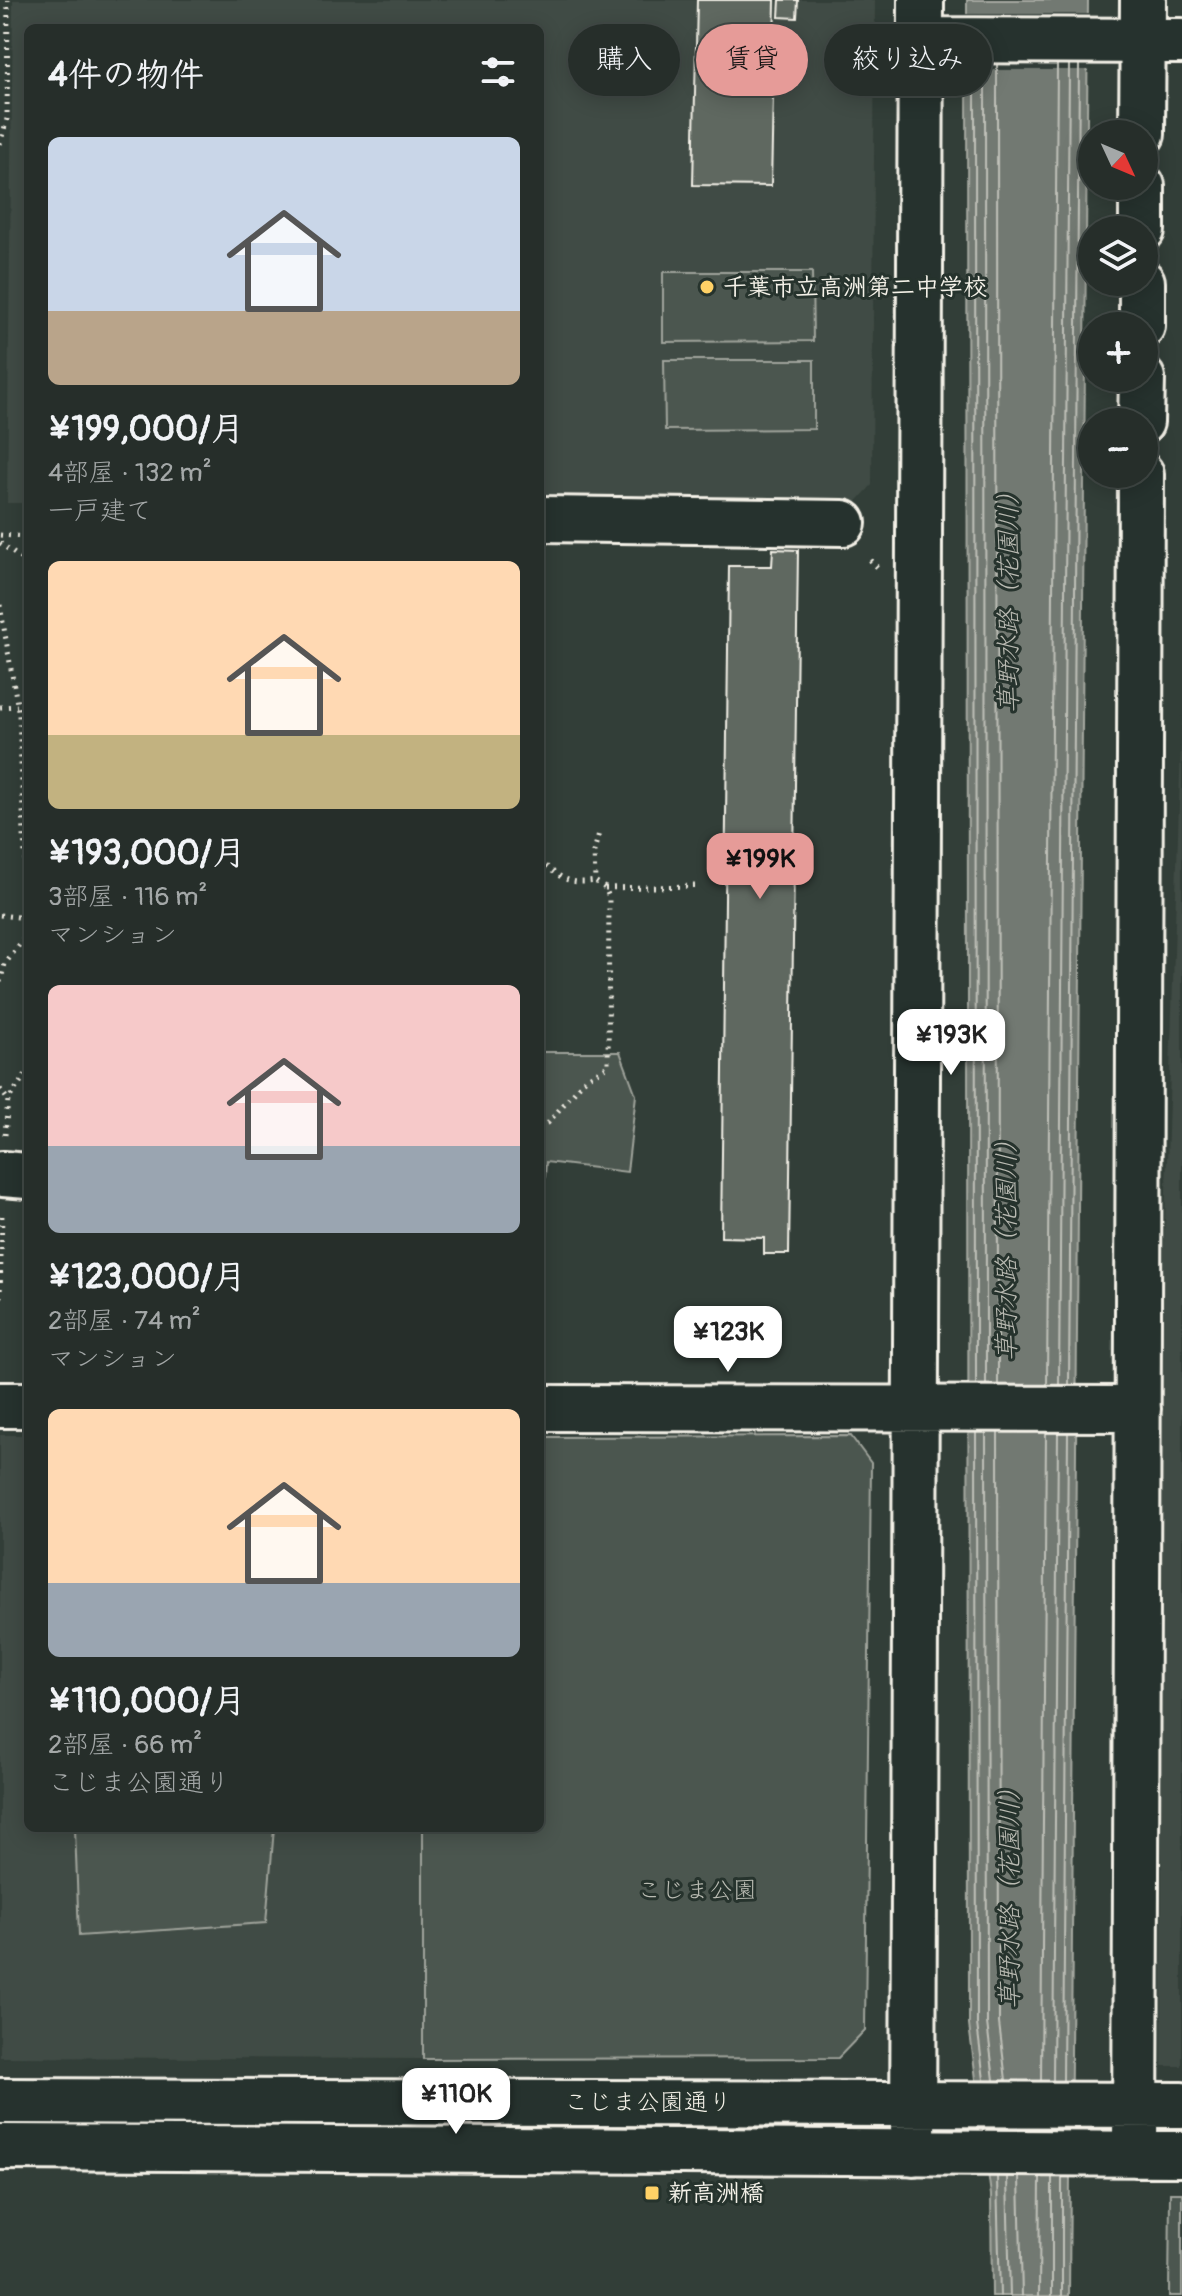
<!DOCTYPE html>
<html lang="ja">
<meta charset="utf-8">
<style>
:root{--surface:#262e2a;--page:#2e3632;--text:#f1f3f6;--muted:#a4a8a8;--line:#424a47;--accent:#e69b98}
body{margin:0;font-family:Pangolin,"Klee One",sans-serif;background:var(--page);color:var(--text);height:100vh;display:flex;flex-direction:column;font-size:30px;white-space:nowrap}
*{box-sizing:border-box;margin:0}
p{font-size:26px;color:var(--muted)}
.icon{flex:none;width:44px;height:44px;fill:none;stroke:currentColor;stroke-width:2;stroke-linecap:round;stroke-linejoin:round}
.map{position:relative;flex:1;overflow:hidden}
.panel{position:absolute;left:24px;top:24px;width:520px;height:1808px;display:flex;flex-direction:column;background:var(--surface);border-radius:12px;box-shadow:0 4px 20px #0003,0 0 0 2px var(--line)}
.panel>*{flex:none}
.hud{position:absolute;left:568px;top:24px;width:494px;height:72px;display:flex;gap:16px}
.needle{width:52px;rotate:134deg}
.fabs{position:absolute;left:1078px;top:120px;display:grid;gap:16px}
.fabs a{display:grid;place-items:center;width:80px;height:80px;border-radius:50%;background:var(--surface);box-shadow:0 4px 20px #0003,0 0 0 2px var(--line);font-size:40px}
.price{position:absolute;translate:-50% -68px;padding:0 18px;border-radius:16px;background:#fff;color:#222;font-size:26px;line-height:52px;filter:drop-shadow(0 2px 4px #0008)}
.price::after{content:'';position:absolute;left:50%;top:48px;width:24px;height:18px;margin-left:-12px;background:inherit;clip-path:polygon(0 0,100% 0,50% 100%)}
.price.selected{background:var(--accent);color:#111}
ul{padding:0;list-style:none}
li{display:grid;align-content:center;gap:16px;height:424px;padding:0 24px}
li span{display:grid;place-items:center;height:248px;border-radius:12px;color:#555}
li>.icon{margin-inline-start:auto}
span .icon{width:144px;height:144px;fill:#fffc;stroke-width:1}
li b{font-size:34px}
h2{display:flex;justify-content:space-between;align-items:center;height:96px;padding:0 24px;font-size:34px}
.pill{padding:0 28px;border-radius:36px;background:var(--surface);box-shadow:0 4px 20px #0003,0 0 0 2px var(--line);font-size:28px;line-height:72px}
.pill.selected{background:var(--accent);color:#111}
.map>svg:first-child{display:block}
.built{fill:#404b44}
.green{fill:#4c564f;stroke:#a0a49c;stroke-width:2}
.water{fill:#727972;stroke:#a6a9a1;stroke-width:2}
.pier{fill:#323e38}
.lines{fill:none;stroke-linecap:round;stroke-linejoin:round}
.shore{stroke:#c0c1b9;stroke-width:2}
.building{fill:#5f6861;stroke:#f4f1e8;stroke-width:2}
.minor-casing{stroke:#f4f1e8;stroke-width:50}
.path{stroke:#f4f1e8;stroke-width:5;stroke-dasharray:2 6;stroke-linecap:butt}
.minor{stroke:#26332d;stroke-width:44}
.poi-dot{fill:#ffd166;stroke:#26332d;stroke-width:3}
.labels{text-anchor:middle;stroke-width:6;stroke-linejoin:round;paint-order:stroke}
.poi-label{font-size:24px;font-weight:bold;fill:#f4f1e8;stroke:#26332d;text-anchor:start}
.park-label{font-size:24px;fill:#b9bbb2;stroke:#26332d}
.street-label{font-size:24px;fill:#f4f1e8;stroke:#26332d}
.water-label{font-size:26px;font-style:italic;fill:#babbb3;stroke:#26332d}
</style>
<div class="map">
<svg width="1182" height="2296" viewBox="0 0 1182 2296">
<rect width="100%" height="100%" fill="#323e38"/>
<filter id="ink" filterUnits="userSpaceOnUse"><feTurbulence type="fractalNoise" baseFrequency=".0125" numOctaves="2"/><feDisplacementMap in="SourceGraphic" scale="16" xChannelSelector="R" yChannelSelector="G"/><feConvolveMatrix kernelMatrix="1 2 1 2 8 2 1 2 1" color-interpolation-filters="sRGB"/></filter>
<g filter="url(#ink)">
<path class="built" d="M13 0H875L872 485 850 509 540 507V28H28V503H7Z
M1182 716V2066H1162V1308Z
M0 1435H28V1828H423V2059L0 2057Z"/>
<path class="green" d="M663 272H812L813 341 663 342Z
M664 360H814V429L665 430Z
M540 1052H620L636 1095 627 1172 546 1162 544 1192H540Z
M851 1436 871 1463 865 2030 838 2058 423 2059V1828H540V1437Z
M75 1828H274L266 1923 79 1936Z
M1170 2193H1182V2296H1169Z"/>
<path class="water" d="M967 0H1088L1069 2296H992L991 2195 969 2025Z"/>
<path class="pier" d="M963 14H1092L1091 70H963Z"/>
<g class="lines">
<path class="shore" d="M975 64 976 1385
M985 64 986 1385
M997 64 998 1385
M1047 1385 1057 65
M1059 1385 1069 65
M1069 1385 1079 65
M976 1433 977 2024 984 2080
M986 1433 987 2023 994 2080
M998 1433 999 2023 1006 2080
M1041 2081 1046 1433
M1053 2081 1058 1433
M1063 2081 1068 1433
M997 2177 1000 2296
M1007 2177 1010 2296
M1019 2177 1022 2296
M1039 2296 1040 2177
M1052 2296V2177
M1062 2296V2177"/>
</g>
<path class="building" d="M697 0H775L771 186 693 185Z
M780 0H798L797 18 779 17Z
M773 549 798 550 789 1254H764V1238L721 1237 729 566H772Z"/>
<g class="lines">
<defs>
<path id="minor" d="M921 40 1182 41
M1142 134 1143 0
M1142 230V186
M1142 326V282
M1141 422 1142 378
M540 519 843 523
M3 1174 28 1176
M0 1405H28
M540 1408 1138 1409
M0 2101 1182 2105
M0 2147 1182 2154
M913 2153 921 0
M1135 2154 1141 474"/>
</defs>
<use href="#minor" class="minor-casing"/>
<path class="path" d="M0 144 7 119 8 0
M0 535 28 537
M0 543 28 564
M870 560 878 568
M0 605 19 715 28 929
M0 707 17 706
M540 861C560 878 569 885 595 881
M605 888 696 886
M0 915 26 918
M0 982 5 964 28 933
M0 1089 8 1100
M540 1126 548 1123 585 1079 608 1066 609 897 605 888 595 881 594 851 599 833
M5 1135 8 1100 28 1071
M0 1298 2 1213"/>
<use href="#minor" class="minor"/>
</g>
</g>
<g class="poi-dot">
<circle cx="707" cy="287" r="8"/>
<rect x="644" y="2185" width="16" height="16" rx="4"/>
</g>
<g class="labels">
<g class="poi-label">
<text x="723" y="295">千葉市立高洲第二中学校</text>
<text x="668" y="2201">新高洲橋</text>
</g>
<g class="park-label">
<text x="697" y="1898">こじま公園</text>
</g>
<g class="street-label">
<text x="648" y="2110">こじま公園通り</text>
</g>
<g class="water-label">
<text transform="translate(1008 596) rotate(-90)" y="9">草野水路（花園川）</text>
<text transform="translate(1006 1244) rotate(-90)" y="9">草野水路（花園川）</text>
<text transform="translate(1009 1892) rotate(-90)" y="9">草野水路（花園川）</text>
</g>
</g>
</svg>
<div class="fabs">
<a><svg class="needle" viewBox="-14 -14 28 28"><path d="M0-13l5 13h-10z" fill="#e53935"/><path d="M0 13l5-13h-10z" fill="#a4a8a8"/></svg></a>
<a><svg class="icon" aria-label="layers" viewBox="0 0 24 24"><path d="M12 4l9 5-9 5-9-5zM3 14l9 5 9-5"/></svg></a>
<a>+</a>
<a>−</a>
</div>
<b class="price selected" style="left:760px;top:901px">¥199K</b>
<b class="price" style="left:951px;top:1077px">¥193K</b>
<b class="price" style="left:728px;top:1374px">¥123K</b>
<b class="price" style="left:456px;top:2136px">¥110K</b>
<div class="hud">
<a class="pill">購入</a>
<a class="pill selected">賃貸</a>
<a class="pill">絞り込み</a>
</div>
<section class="panel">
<h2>4件の物件<svg class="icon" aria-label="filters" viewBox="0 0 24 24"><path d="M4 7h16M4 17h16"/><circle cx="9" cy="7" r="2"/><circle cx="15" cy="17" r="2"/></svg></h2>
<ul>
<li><span style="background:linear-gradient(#c9d6e8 70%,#b9a48a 0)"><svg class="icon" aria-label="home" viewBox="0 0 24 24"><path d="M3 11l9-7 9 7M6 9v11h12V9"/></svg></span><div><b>¥199,000/月</b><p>4部屋 · 132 m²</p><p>一戸建て</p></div></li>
<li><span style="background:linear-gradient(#ffd9b3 70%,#c2b280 0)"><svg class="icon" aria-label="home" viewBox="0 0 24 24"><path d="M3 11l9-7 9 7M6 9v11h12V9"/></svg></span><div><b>¥193,000/月</b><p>3部屋 · 116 m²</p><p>マンション</p></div></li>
<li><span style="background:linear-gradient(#f6c9c9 65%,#9aa5b1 0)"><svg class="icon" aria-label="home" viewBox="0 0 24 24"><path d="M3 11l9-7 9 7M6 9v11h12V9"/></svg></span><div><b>¥123,000/月</b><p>2部屋 · 74 m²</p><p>マンション</p></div></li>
<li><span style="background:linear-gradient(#ffd9b3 70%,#9aa5b1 0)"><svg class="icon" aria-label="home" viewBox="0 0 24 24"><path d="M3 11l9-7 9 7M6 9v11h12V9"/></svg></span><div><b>¥110,000/月</b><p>2部屋 · 66 m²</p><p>こじま公園通り</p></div></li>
</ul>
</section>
</div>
